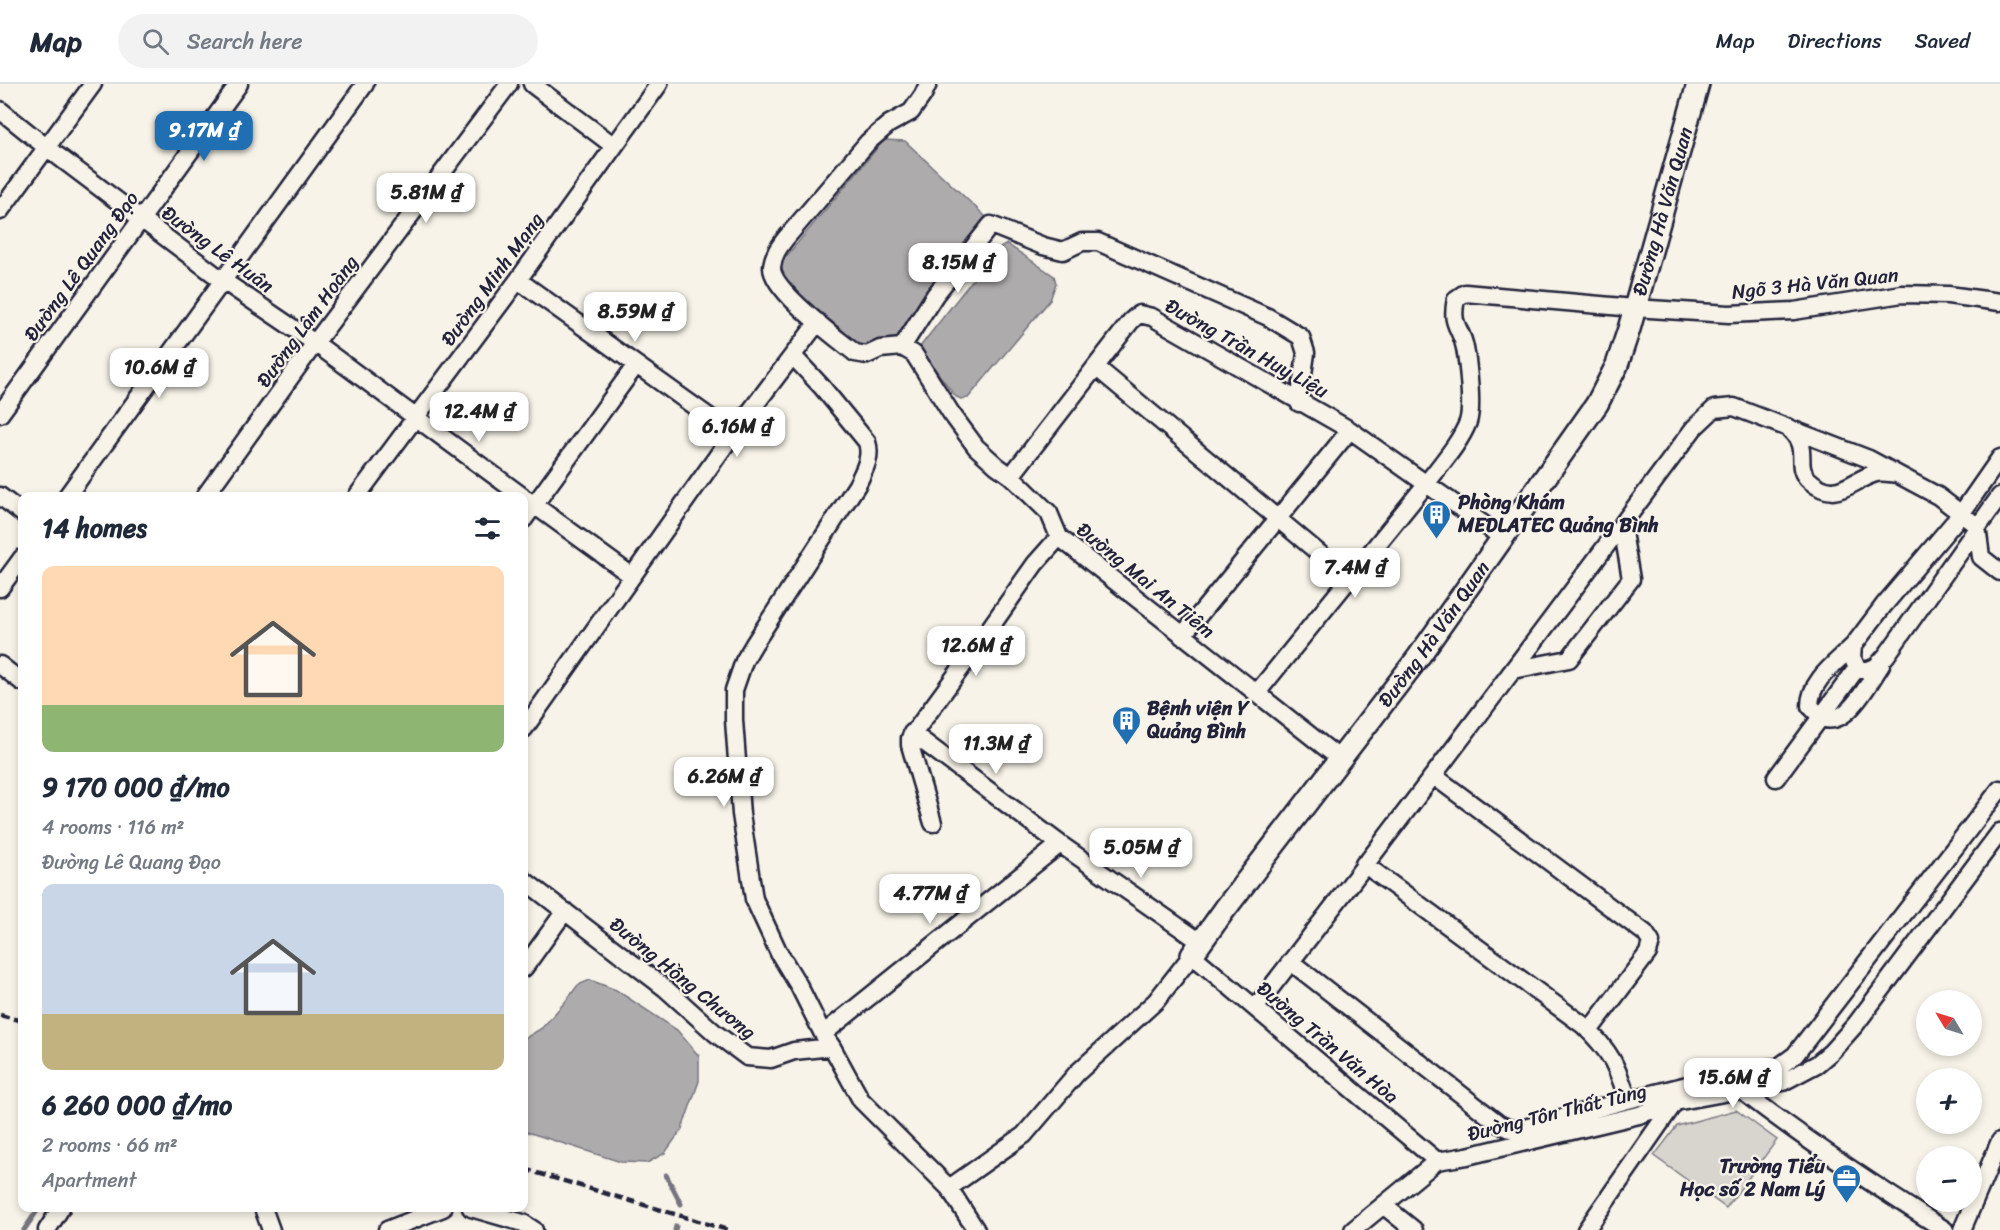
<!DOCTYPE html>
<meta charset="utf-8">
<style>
:root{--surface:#fff;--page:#f2f2f3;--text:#1f2937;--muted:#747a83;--line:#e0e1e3;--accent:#1f6fb2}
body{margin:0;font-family:Sriracha,sans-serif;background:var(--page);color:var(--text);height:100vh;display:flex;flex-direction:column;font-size:22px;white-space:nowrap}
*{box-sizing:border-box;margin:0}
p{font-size:20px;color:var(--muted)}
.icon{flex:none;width:33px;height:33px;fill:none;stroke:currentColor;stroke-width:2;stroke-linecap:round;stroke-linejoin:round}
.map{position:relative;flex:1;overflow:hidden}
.sheet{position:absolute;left:18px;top:408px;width:510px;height:720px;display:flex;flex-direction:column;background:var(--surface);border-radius:12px;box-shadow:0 3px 9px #0003}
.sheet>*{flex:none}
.needle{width:39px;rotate:308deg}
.buttons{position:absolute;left:1916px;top:906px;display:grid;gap:12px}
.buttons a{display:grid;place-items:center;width:66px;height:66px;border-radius:50%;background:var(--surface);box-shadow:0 3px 9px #0003;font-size:30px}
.price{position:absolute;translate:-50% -51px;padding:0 14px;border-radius:12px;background:#fff;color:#222;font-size:20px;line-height:39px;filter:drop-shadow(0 2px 3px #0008)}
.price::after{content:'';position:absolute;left:50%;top:36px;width:18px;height:14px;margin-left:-9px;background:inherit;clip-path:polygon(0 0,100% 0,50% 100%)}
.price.current{background:var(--accent);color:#fff}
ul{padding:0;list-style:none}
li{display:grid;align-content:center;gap:12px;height:318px;padding:0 24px}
li span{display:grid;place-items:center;height:186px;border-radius:12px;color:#555}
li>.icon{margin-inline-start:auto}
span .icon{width:108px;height:108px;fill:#fffc;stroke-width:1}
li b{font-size:26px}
h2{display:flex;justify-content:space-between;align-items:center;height:72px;padding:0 24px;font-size:26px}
header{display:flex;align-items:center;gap:36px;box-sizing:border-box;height:84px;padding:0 30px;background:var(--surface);border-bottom:2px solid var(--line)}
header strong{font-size:28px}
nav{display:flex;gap:33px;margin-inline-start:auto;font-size:21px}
.search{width:420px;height:54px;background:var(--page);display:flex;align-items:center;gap:15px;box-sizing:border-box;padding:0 21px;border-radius:33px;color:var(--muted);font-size:22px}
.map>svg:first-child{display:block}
.green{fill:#d8d5cf;stroke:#7d7c85;stroke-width:1.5}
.water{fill:#aeabad;stroke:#76747f;stroke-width:1.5}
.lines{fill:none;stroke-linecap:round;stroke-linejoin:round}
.stream{stroke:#76747f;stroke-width:5}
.minor-casing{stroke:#22223b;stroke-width:21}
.major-casing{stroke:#22223b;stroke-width:26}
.minor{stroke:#f7f3e8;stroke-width:16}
.major{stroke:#f7f3e8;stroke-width:21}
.rail{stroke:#22223b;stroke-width:4.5;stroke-dasharray:9 4.5;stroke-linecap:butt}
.labels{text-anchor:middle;stroke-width:4.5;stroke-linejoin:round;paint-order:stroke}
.street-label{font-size:20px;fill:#22223b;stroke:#f7f3e8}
.poi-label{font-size:20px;font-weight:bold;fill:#22223b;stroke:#f7f3e8;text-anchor:start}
</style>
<header>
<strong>Map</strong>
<div class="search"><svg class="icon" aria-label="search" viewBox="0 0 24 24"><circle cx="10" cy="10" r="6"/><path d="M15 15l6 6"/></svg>Search here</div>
<nav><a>Map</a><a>Directions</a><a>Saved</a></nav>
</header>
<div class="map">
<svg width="2000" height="1146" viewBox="0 0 2000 1146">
<rect width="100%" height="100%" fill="#f7f3e8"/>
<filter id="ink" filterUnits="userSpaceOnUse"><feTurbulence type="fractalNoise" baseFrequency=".0167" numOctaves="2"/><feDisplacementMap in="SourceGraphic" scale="12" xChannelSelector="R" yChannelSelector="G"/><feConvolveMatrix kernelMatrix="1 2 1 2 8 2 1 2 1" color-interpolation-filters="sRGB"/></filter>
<g filter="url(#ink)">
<path class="green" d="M1736 1026 1777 1056 1726 1124 1654 1072 1677 1042Z"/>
<path class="water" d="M884 56 905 57 986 133 893 259 860 268 817 231 784 196 781 186 784 175Z
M1007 160 1054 192 1056 199 1050 216 968 314 961 315 956 313 919 264 995 167Z
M590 896 616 906 677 946 699 972V997L682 1045 665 1069 647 1079 621 1078 524 1047V955L542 944 565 918 578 901Z"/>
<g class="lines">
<path class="stream" d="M666 1091 681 1120
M24 1146 39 1124
M675 1146 676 1142"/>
<defs>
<path id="minor" d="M532 0 614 62
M928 0 923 11 911 28 889 40 868 58 786 154C779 163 773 171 772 183 771 206 837 254 855 269L867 271 880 265 902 263 914 270 951 329 976 363 997 382 1011 392 1049 429 1059 453 1340 675
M0 26 46 63 222 196 315 259 522 412
M0 127 93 0
M518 196 733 350
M902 263 935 211 991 141 1043 162 1063 167 1082 158H1098L1268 233 1301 253 1306 269 1299 319
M793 272 822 303 867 358C872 374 864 386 857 401L754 560 744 577 734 606V636L741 730 754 815 779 869 799 902 823 950 832 963 861 1016 949 1104 976 1146
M1096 283 1350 495
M0 330 239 0
M1787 343C1813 364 1792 381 1809 396 1836 420 1849 398 1873 390 1880 387 1888 389 1896 390
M2000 374 1961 430 1884 521 1853 562 1852 573 1857 584 1866 587 1876 583 1886 572 2000 412
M1011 392 1131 237 1139 230 1152 233 1350 346 1503 454
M0 412 22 429
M67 412 365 0
M205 412 315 259 509 0
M357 412 518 196 659 0
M526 415 632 492
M524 435 636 281
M0 504 22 474
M1182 552 1350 346
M1853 562C1836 579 1810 596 1810 622 1815 626 1819 633 1825 635 1848 641 1870 597 1881 581
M0 581 22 598
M1513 586 1569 575 1631 495 1622 442
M1256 610 1427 399C1440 381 1460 359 1468 338 1473 323 1468 280 1465 264 1461 242 1450 243 1456 215L1465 209 1634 224 1729 230 1794 227 1902 210 1948 211 2000 218
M524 645 733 350 818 238
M912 649 1060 760 1202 859
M1434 692 1645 849 1651 858 1648 869 1589 947
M1776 694 1857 584
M933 739 910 661V654L978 561 1035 480 1059 453
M524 796 666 905 715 949 747 973 771 975 794 967 832 963
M1291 878 1499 1040 1510 1045H1521L1628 1016C1616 980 1611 968 1583 941L1364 780
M524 884 565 827
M1255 924C1403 733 1549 539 1694 344L1714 325 1734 323 1869 375 1938 412 1977 442 1981 473 2000 488
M823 950 1060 760
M1741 1006C1806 1057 1875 1102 1945 1146
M1628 1016 1723 992 1780 982 1795 971 2000 705
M949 1104 1024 1051 1077 989 1156 917 1192 871 1437 1077
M1383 1121 1414 1146
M263 1124 271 1146
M471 1124 523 1139 534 1146
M47 1146 61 1124
M387 1146 443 1124
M1353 1146 1437 1077 1467 1072 1639 1031 1675 1018 1783 998 1817 980 1831 968 1856 940 2000 748
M1586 1146 1675 1018
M1962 1146 2000 1057"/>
<g id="major">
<path id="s1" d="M1192 871 1225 825 1417 575 1597 320 1617 281 1629 245 1698 0"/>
</g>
</defs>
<use href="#minor" class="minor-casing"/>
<use href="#major" class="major-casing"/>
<use href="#minor" class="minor"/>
<use href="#major" class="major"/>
<path class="rail" d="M0 931 22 937
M524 1085 728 1146"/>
</g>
</g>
<defs>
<symbol id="building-pin" viewBox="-11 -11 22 30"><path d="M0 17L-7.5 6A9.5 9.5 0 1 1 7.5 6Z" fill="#1f6fb2" stroke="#f7f3e8"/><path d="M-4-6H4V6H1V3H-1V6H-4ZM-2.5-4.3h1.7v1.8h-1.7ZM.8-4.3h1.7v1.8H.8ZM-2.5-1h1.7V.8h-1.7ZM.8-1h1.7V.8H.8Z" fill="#fff"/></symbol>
<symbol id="office-pin" viewBox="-11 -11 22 30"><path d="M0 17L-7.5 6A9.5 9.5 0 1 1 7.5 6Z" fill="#1f6fb2" stroke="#f7f3e8"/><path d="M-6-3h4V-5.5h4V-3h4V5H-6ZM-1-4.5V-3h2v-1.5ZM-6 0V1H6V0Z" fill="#fff"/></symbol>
</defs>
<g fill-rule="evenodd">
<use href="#building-pin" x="1420" y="414" width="33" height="45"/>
<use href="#building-pin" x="1110" y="620" width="33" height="45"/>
<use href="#office-pin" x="1830" y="1078" width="33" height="45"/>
</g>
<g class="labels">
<g class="street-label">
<text dy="7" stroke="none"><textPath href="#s1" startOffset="888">Đường Hà Văn Quan</textPath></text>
<text transform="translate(218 165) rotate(36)" y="7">Đường Lê Huân</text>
<text transform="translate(81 182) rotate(-54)" y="7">Đường Lê Quang Đạo</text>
<text transform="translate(492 195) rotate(-54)" y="7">Đường Minh Mạng</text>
<text transform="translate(1815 199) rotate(-6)" y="7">Ngõ 3 Hà Văn Quan</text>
<text transform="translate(307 237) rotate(-54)" y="7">Đường Lâm Hoàng</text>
<text transform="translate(1247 264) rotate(29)" y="7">Đường Trần Huy Liệu</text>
<text transform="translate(1146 496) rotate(39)" y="7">Đường Mai An Tiêm</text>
<text dy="7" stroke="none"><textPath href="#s1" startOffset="402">Đường Hà Văn Quan</textPath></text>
<text transform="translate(683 894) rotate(39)" y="7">Đường Hồng Chương</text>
<text transform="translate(1328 958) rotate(40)" y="7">Đường Trần Văn Hòa</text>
<text transform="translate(1557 1028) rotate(-14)" y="7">Đường Tôn Thất Tùng</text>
</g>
<g class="poi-label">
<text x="1458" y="425">Phòng Khám<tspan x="1458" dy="23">MEDLATEC Quảng Bình</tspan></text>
<text x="1147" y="631">Bệnh viện Y<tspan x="1147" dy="23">Quảng Bình</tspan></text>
<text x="1825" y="1089" text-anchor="end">Trường Tiểu<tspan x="1825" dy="23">Học số 2 Nam Lý</tspan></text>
</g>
</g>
</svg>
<div class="buttons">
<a><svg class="needle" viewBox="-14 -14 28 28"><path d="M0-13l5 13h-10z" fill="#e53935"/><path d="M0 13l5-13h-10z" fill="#747a83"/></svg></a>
<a>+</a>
<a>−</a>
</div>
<b class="price current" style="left:204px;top:78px">9.17M ₫</b>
<b class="price" style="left:426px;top:140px">5.81M ₫</b>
<b class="price" style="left:958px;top:210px">8.15M ₫</b>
<b class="price" style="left:635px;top:259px">8.59M ₫</b>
<b class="price" style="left:159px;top:315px">10.6M ₫</b>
<b class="price" style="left:479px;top:359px">12.4M ₫</b>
<b class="price" style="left:737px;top:374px">6.16M ₫</b>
<b class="price" style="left:1355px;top:515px">7.4M ₫</b>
<b class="price" style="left:976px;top:593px">12.6M ₫</b>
<b class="price" style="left:996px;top:691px">11.3M ₫</b>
<b class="price" style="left:724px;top:724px">6.26M ₫</b>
<b class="price" style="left:1141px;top:795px">5.05M ₫</b>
<b class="price" style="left:930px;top:841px">4.77M ₫</b>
<b class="price" style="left:1733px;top:1025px">15.6M ₫</b>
<section class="sheet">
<h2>14 homes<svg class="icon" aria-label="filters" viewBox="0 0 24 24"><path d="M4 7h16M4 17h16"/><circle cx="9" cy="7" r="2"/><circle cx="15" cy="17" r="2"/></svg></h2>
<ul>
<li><span style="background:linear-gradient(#ffd9b3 75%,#8fb573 0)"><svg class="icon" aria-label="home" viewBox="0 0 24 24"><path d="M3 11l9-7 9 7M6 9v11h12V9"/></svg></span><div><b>9 170 000 ₫/mo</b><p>4 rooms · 116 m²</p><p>Đường Lê Quang Đạo</p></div></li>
<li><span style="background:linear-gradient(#c9d6e8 70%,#c2b280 0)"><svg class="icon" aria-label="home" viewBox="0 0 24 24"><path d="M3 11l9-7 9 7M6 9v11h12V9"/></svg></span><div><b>6 260 000 ₫/mo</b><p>2 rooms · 66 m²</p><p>Apartment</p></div></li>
</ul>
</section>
</div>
